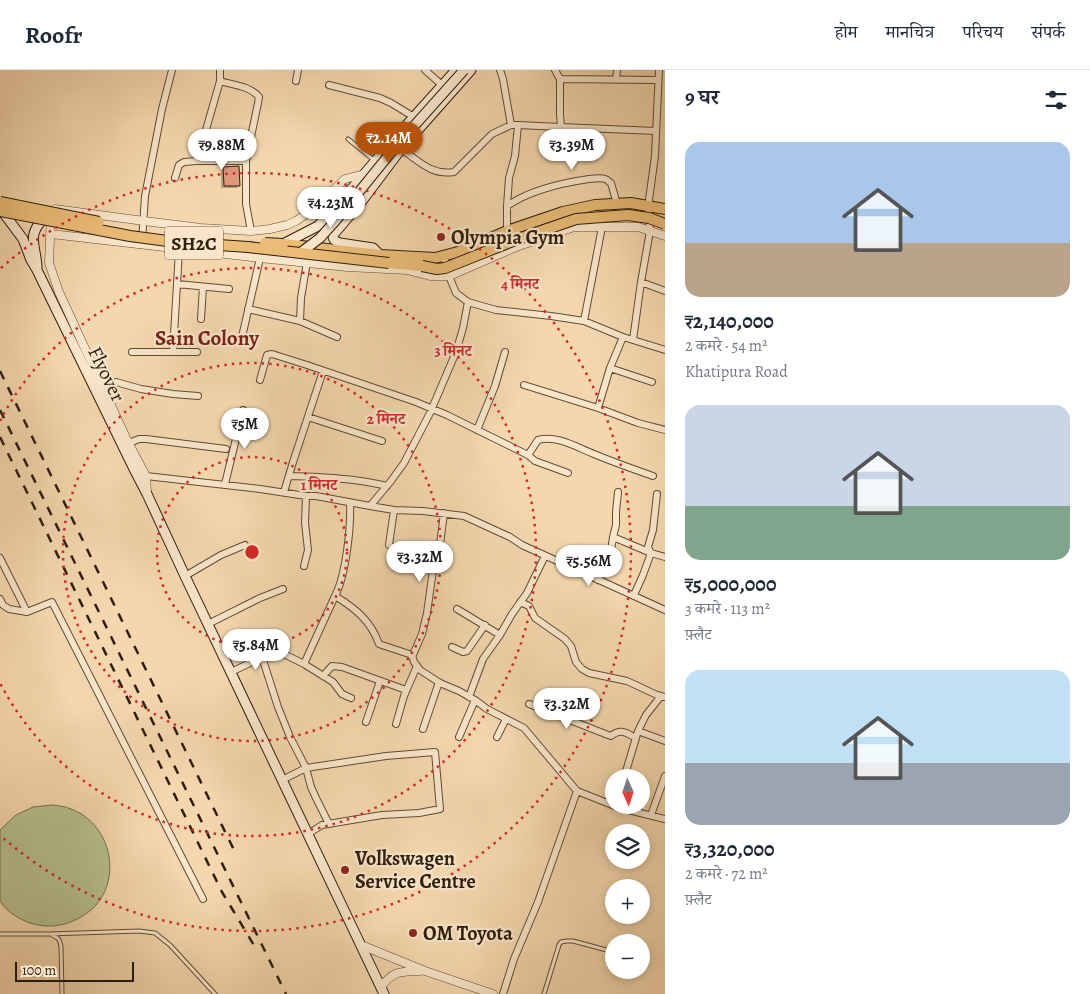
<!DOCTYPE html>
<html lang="hi">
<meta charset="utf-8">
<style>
:root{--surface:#fff;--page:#f6f6f7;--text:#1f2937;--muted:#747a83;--line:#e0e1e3;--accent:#b45309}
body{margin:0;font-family:Alegreya,"Noto Serif Devanagari",serif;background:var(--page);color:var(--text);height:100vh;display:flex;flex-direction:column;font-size:19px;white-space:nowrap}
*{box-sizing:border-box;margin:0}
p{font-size:16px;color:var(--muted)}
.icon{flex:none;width:28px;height:28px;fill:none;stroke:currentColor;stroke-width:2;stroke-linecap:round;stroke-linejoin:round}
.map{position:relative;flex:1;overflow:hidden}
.drawer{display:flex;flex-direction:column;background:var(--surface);width:425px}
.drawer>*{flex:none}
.needle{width:32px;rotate:177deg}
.tools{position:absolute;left:605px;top:699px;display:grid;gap:10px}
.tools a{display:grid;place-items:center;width:45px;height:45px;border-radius:50%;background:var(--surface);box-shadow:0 2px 8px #0003;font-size:25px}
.scale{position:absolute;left:15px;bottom:12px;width:119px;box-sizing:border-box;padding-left:5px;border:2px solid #2e1e0c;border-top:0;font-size:14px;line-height:18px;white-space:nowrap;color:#2e1e0c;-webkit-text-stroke:4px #f8e5ca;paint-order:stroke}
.price{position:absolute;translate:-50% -42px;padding:0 11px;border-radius:18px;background:#fff;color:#222;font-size:16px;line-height:32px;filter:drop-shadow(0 1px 2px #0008)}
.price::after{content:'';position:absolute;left:50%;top:30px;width:15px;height:11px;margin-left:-8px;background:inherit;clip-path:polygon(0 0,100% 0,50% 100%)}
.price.selected{background:var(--accent);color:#fff}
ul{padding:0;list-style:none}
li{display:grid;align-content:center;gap:10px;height:265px;padding:0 20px}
li span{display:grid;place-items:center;height:155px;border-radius:15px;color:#555}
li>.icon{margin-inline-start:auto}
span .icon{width:90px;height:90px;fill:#fffc;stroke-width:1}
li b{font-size:21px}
h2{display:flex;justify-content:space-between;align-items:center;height:60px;padding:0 20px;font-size:21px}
header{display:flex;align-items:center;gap:30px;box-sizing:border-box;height:70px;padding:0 25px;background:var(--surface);border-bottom:1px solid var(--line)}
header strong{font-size:24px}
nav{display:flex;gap:28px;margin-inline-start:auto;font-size:18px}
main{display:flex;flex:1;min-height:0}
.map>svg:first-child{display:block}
.green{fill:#b6bf8e;stroke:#726e4d}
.building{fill:#dd977d;stroke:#2e1e0c;filter:url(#shadow)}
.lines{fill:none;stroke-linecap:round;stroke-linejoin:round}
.service-casing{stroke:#604c34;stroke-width:5}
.minor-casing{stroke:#604c34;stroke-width:8}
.tertiary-casing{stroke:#604c34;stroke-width:9}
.secondary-casing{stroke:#2e1e0c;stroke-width:11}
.primary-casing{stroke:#2e1e0c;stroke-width:12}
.service{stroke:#f8e5ca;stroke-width:3}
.minor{stroke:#f8e5ca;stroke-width:6}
.tertiary{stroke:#f8e5ca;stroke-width:8}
.secondary{stroke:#f8e5ca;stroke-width:9}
.primary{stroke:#eabc76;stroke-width:10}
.rail{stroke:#2e1e0c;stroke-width:2.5;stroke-dasharray:9 9;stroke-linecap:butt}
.secondary-bridge-casing{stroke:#2e1e0c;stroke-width:11;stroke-linecap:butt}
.primary-bridge-casing{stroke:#2e1e0c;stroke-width:12;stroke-linecap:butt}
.secondary-bridge{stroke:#f8e5ca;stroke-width:9}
.primary-bridge{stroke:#eabc76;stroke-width:10}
.ring{fill:none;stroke:#d62828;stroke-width:2.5;stroke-dasharray:2.5 5}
.poi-dot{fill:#8f2418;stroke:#f8e5ca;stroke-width:2}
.labels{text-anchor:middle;stroke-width:4.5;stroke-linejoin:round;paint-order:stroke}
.shield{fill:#f8e5ca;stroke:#6b5a45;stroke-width:1}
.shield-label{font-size:19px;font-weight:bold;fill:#2e1e0c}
.poi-label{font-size:20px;font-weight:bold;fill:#2e1e0c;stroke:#f8e5ca;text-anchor:start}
.street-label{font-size:20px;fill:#2e1e0c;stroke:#f8e5ca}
.neighbourhood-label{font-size:21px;font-weight:bold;fill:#7a1f14;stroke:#f8e5ca}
.centre{fill:#d62828;stroke:#f8e5ca;stroke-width:2.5}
.ring-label{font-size:15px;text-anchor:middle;font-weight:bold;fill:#d62828;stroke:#f8e5ca;stroke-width:4.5;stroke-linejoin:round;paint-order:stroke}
</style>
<header>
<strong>Roofr</strong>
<nav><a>होम</a><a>मानचित्र</a><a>परिचय</a><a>संपर्क</a></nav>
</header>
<main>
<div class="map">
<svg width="665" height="924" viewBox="0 0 665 924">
<defs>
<filter id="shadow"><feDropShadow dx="-3" dy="3" stdDeviation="0" flood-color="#0004"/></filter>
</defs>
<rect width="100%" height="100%" fill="#f4d7ad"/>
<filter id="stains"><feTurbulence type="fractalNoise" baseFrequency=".004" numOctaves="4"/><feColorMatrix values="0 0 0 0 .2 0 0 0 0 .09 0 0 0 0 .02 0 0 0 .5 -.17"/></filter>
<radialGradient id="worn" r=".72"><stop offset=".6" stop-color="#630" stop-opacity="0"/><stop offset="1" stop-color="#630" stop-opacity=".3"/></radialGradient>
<path class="green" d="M52 735C58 736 65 736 71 739 109 753 122 803 97 834 89 843 79 849 68 853 56 857 42 857 30 853 19 849 7 842 0 831V760L16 745 33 737Z"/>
<path class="building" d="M239 96 240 116H224L223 97Z"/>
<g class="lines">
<defs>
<path id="service" d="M348 69 375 91
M0 864H49L139 861 155 863 170 875 215 924
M52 865C59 868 60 870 61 877L62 924
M544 924 559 875 561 872 567 871H573L614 882"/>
<path id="minor" d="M220 0V11C233 15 250 16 259 27L258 33 246 91V134L251 161
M425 0 442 15
M500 0 503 9 511 55
M555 0 560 9
M659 0 655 86 648 137 650 161 641 212 665 221
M616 10 617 0
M296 11 298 0
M329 15 380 28 391 33 414 47
M656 61 561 57 560 44V9L658 10
M401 79C418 90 431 106 454 102L492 64 511 55H518
M197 91H246
M175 108 179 95 184 92 197 91 220 11
M507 136C530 120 561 113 589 109 594 109 600 107 605 109 607 109 609 112 611 113L617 134
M507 161V136L509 108 515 86 518 55 561 57
M142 171 145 126 162 39 172 0
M307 192 301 228 300 251 337 267
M177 214 229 219
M468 232 496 240 551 246 584 251 623 267 633 270 641 212
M248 239 300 251
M201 249 203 217
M584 251 602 157
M242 267 260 188
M633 270 665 280
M132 282H173L179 180
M173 282H197
M610 298 652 312
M260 310 267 285 272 284 307 295 416 332 447 345 528 385 538 370C558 365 576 377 594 384 613 392 633 399 653 406
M524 315 598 338 638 353 665 360
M104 317 116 312 141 319 173 324 198 326
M598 338 610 298 623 267
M308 347 382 371
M477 360 495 316 505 282
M129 373 139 369H146L226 379
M528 385 535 391 568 403
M146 406 260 419 306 426H316L370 436 391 411 404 393 430 343 456 282 463 258 468 232 456 223 449 206 444 186
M289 406C321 407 355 408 387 416
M225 414 243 340
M284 422 293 392 323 301
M657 424 653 460 648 477 651 483 665 487
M350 434C351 457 346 505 335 526 355 538 371 551 379 574L412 585 414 592 420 600 440 613 459 621 475 630 487 639 524 658 577 721 620 738 665 749
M370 436 394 440 423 441 464 446 510 467 522 475 665 540
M394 440 389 475 393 477 411 480
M613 467 651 483 643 505 634 525
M0 488 27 542
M304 496 308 480 305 453 306 426
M185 506 221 485 245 475
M598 510 611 481 613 467 616 455V442L618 422
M0 529 3 535 9 539 27 542 52 532 203 829
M520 532 529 536 535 548 565 569 571 576 576 592 582 599 589 603 627 611 657 625 665 627
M457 539 500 565
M208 554 260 528 283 519
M452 577 463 582 467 581 485 555
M262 587 278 637 290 667 306 698 311 717 316 728 329 754
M412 587 422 564 427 543 433 500 438 490 444 443
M304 594 335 526
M231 602 273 582 284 584 304 594 333 612 342 624 351 628
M323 606 332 596 342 597 406 620
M469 627 483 589 500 565 512 544 527 523 545 486
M529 634 608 665 611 666C621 658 626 663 636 668
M366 652 380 611
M396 654 404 626 417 596
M423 659 439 612
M638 661 665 671
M459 667 475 630
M497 667 506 649
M624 708 638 661 646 645 661 626
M282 710 306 698 386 686 435 682 440 739 419 743 382 745 322 755 308 764
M651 745 665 706
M503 924 514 889 538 832 577 721"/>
<path id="tertiary" d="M55 139 144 151 201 158 251 161 270 159 287 155 296 151 312 140 345 109 364 104
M51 146 49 193 59 222 126 368 146 406 147 423
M51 164 260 188 347 197 407 200 430 206H449L516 177 574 157H638L665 166
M361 875 425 901 493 924
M381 917C394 900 400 902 420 901"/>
<path id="secondary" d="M2 141 23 169 31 190 37 200 136 403 147 424 185 506 384 924
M283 174 318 156 342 130 395 68 456 0
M380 185 373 178 340 173C335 171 333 170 333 165L362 131 401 79 471 0
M37 197C36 175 26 166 44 148"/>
<path id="primary" d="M283 174 380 185 435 188 458 182 507 161 563 142 595 135 631 133 665 139
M389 193 422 196"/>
</defs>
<use href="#service" class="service-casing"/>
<use href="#minor" class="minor-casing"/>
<use href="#tertiary" class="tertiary-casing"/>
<use href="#secondary" class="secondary-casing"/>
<use href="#primary" class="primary-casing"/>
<use href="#service" class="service"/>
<use href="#minor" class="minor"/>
<use href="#tertiary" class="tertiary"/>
<use href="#secondary" class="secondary"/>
<use href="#primary" class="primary"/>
<path class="rail" d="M0 301 234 780
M0 340 286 924
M0 367 222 822 255 877"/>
<defs>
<path id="secondary-bridge" d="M300 183 320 168 337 149 397 75 464 0"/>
<path id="primary-bridge" d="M0 132 99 152
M0 141 130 166 175 172 248 177 389 193
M265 173 283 174
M422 196 437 199 445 198 518 169 576 149 628 145 649 148 665 154"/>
</defs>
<use href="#secondary-bridge" class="secondary-bridge-casing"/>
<use href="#primary-bridge" class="primary-bridge-casing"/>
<use href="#secondary-bridge" class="secondary-bridge"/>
<use href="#primary-bridge" class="primary-bridge"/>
</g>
<g class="ring">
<circle cx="252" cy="482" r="95"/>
<circle cx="252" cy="482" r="189"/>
<path d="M0 351A284 284 0 1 1 0 613"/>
<path d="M1 198A379 379 0 1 1 1 766"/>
</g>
<g class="poi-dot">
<circle cx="441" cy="167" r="5"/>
<circle cx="345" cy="800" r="5"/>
<circle cx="413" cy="863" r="5"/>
</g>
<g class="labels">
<rect class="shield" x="165" y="156.5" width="58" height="33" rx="4"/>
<g class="shield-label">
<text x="194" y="180">SH2C</text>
</g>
<g class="poi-label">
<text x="451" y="174">Olympia Gym</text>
<text x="355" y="795">Volkswagen<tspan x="355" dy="23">Service Centre</tspan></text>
<text x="423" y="870">OM Toyota</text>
</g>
<g class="street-label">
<text transform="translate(107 304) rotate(64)" y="7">Flyover</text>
</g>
<g class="neighbourhood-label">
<text x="207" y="275">Sain Colony</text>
</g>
</g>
<circle cx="252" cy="482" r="8" class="centre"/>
<g class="ring-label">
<text x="520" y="219">4 मिनट</text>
<text x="453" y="286">3 मिनट</text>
<text x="386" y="354">2 मिनट</text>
<text x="319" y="420">1 मिनट</text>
</g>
<rect width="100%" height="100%" filter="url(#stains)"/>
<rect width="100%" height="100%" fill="url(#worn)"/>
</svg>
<div class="tools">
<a><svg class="needle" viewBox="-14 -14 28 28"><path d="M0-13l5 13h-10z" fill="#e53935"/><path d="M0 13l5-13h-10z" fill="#747a83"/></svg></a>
<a><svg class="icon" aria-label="layers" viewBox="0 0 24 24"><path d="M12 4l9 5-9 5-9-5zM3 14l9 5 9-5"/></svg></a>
<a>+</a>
<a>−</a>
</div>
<div class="scale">100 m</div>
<b class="price selected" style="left:389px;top:94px">₹2.14M</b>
<b class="price" style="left:222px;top:101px">₹9.88M</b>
<b class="price" style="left:572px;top:101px">₹3.39M</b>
<b class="price" style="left:331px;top:159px">₹4.23M</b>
<b class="price" style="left:245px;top:380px">₹5M</b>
<b class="price" style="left:420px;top:513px">₹3.32M</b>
<b class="price" style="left:589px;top:517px">₹5.56M</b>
<b class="price" style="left:256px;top:601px">₹5.84M</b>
<b class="price" style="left:567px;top:660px">₹3.32M</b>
</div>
<section class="drawer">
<h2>9 घर<svg class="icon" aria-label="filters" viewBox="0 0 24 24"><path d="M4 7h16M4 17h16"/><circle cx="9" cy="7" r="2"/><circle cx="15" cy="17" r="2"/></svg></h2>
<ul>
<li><span style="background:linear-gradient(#a9c7e8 65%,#b9a48a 0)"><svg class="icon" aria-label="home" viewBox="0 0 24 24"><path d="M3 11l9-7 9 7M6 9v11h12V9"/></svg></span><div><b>₹2,140,000</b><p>2 कमरे · 54 m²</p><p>Khatipura Road</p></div></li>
<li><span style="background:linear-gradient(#c9d6e8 65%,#7fa58c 0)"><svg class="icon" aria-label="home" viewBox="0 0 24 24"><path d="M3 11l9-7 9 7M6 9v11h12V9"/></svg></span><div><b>₹5,000,000</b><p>3 कमरे · 113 m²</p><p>फ़्लैट</p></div></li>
<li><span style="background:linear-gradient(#bfe0f5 60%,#9aa5b1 0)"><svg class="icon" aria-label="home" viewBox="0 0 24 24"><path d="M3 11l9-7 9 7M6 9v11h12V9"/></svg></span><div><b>₹3,320,000</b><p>2 कमरे · 72 m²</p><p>फ़्लैट</p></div></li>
</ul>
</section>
</main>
